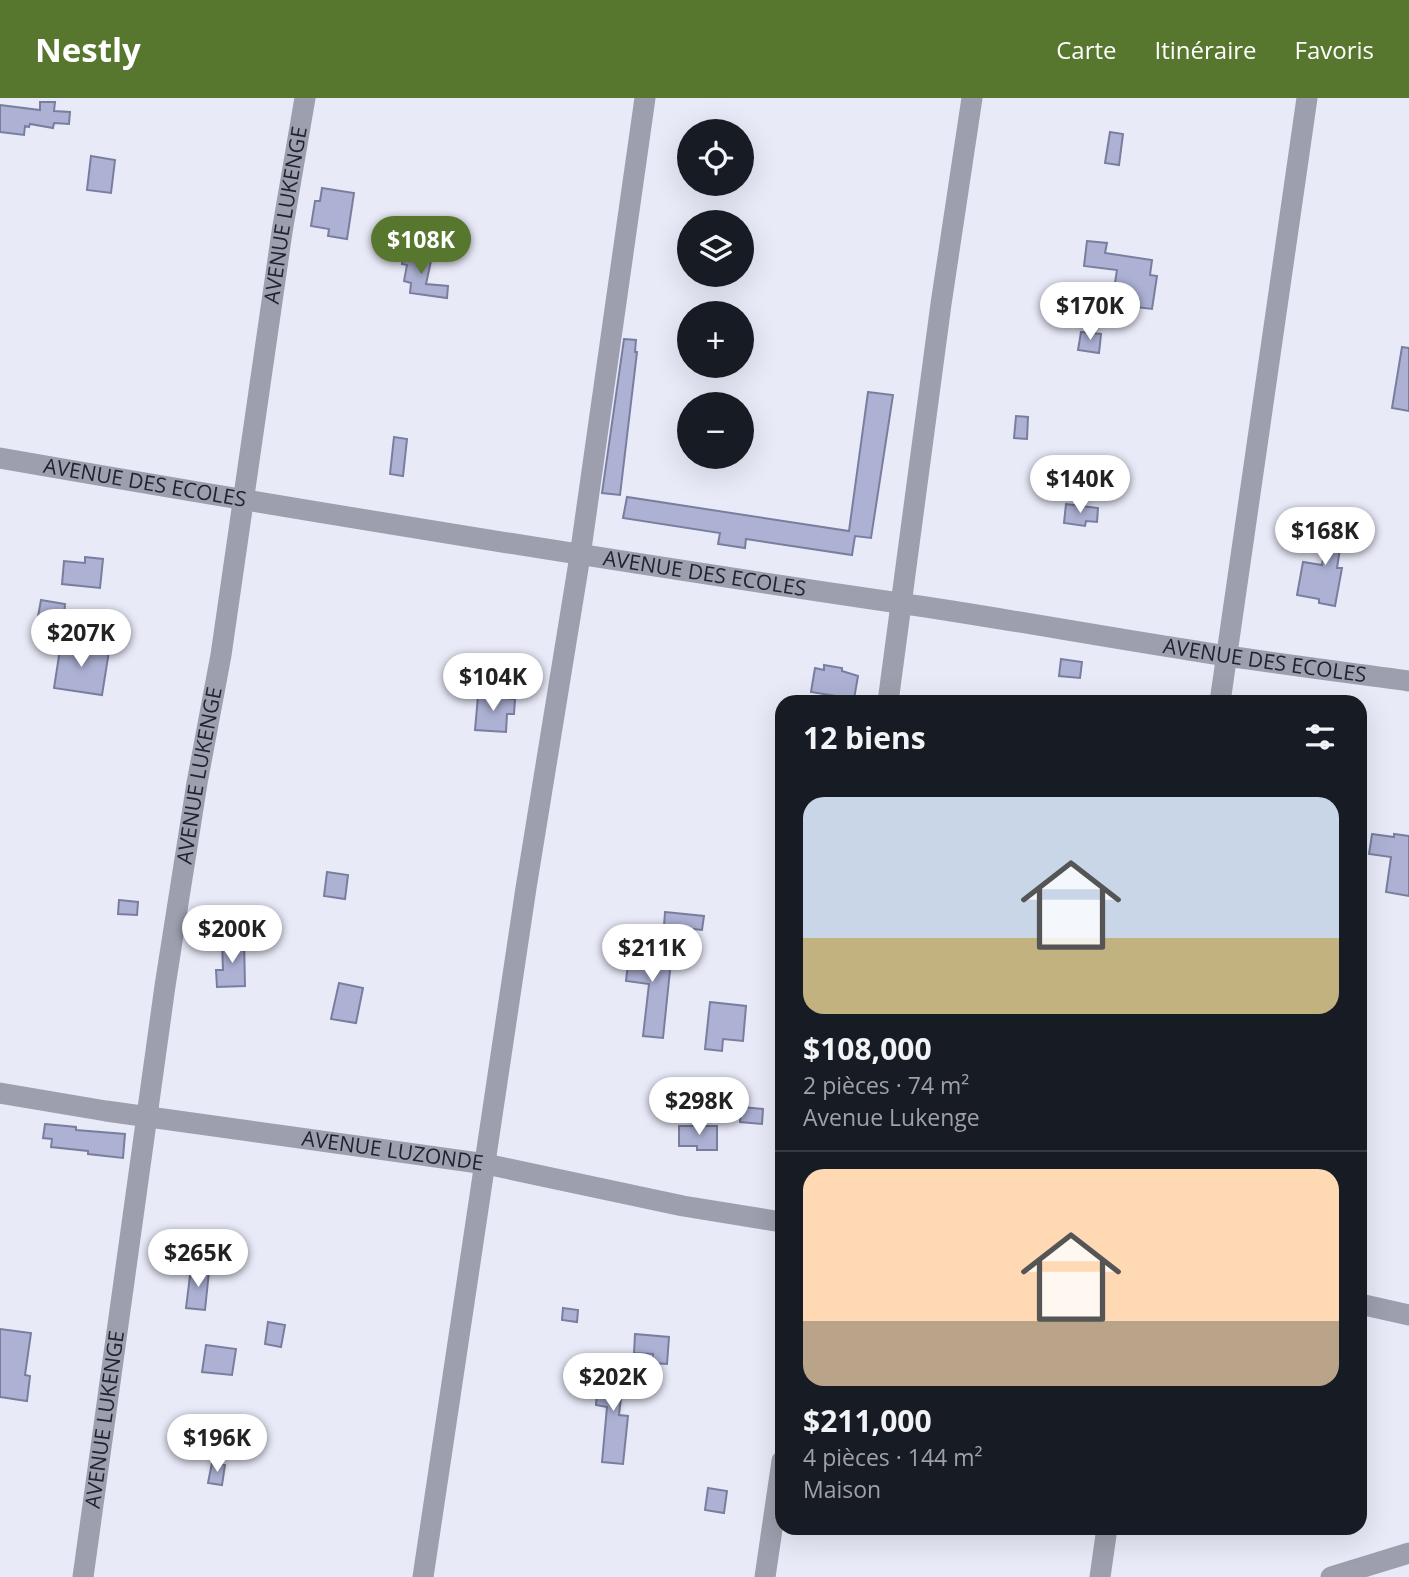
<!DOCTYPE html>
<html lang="fr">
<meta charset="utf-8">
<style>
:root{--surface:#171b24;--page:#242831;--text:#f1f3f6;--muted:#9ea1a6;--line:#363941;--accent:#57772e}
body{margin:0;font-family:"Open Sans",sans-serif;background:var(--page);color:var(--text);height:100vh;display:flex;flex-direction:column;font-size:26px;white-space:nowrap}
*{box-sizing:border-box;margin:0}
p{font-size:23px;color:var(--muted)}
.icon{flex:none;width:38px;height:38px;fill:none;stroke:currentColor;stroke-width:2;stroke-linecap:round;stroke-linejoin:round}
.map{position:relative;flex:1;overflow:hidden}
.details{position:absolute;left:775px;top:597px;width:592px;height:840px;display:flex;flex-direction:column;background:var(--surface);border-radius:21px;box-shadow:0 7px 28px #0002}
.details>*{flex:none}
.buttons{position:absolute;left:677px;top:21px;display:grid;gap:14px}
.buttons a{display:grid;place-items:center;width:77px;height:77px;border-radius:50%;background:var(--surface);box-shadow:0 7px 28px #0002;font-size:35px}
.price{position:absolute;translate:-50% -60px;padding:0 16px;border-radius:24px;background:#fff;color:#222;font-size:23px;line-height:46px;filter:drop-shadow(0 2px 4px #0008)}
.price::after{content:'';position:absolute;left:50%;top:42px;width:21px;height:16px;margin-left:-10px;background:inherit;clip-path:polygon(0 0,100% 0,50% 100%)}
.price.selected{background:var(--accent);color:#fff}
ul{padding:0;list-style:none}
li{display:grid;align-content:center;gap:14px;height:371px;padding:0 28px}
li+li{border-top:2px solid var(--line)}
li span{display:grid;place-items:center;height:217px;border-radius:21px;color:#555}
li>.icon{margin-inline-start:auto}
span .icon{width:126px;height:126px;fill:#fffc;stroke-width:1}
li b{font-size:30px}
h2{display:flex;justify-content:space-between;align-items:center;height:84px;padding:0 28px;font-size:30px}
header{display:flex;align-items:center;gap:42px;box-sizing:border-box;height:98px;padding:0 35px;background:var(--accent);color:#fff}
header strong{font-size:33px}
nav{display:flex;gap:38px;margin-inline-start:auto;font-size:24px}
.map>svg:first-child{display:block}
.building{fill:#adb1d4;stroke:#7a7e9e;stroke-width:2}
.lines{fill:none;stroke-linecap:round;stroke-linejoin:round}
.minor{stroke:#9d9fae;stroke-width:21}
.labels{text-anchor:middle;stroke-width:6;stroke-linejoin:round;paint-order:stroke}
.street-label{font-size:21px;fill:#212330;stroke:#fff}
</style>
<header>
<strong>Nestly</strong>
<nav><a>Carte</a><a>Itinéraire</a><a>Favoris</a></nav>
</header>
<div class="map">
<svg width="1409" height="1479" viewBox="0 0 1409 1479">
<rect width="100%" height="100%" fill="#e8eaf8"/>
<path class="building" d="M40 4H55L54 13 70 14 69 26 54 25 53 30 30 26 29 29 25 28 24 37 0 34V7L40 12Z
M1110 34 1123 36 1119 67 1105 65Z
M91 58 115 62 111 95 87 92Z
M322 90 354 95 347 141 328 138 329 131 311 128 315 103H320Z
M1087 143 1107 145 1105 155 1152 162 1150 177 1157 178 1152 211 1119 207 1120 199 1113 197 1117 172 1084 168Z
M404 153 432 158 426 186 448 188 447 200 410 195 411 185 404 183 407 167 402 166Z
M1081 234 1101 236 1099 255 1078 252Z
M624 241 636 242 635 254H637L620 397 602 395Z
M1402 249 1409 250V313L1392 310Z
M868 294 893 297 871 440 855 438 852 457 746 441 745 450 718 446 720 435 623 420 627 399 849 433Z
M1016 318 1028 319 1027 341 1014 340Z
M394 339 407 341 403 378 390 376Z
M1066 406 1098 410 1097 424 1086 423 1085 428 1064 425Z
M1330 415 1345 417 1337 470H1342L1335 508 1319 505V501L1297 497 1303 464 1322 467Z
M85 459 103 461 100 490 62 486 64 463 85 465Z
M41 502 65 506 63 528 37 524Z
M61 545 109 553 102 597 54 590Z
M1061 561 1082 564 1080 580 1059 578Z
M824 567 842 570V573L858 578 854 601 811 594 815 570 824 572Z
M478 598 515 601 514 616H507L506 634 475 632Z
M1372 736 1394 739V736L1409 738V798L1386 794 1391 759 1369 756Z
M327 774 348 777 345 801 324 798Z
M119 802 138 804 137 817 118 816Z
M665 814 704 818 702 832 664 828Z
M244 842 245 888 217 889 216 872H223L222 843Z
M630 848 672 853 663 940 643 938 649 886 626 883Z
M339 885 363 890 356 925 331 921Z
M710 904 746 908 743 943 723 941 722 953 705 951Z
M741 1009 763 1011 762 1026 740 1024Z
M45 1026 76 1029V1032L125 1036 123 1060 88 1056V1053L51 1049 52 1041 43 1040Z
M679 1028H717V1052H697V1048H679Z
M191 1170 209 1173 205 1212 186 1210Z
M563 1210 578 1212 577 1224 562 1222Z
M268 1224 285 1227 281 1249 265 1246Z
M0 1231 31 1235 25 1277 30 1278 27 1303 0 1299Z
M635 1236 669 1239 667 1266 652 1265 653 1256 634 1255Z
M206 1247 236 1251 232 1277 202 1274Z
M609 1265 625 1267 619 1317 628 1318 623 1366 602 1364 607 1309 596 1307 599 1274 608 1275Z
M212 1365 225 1367 222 1387 208 1385Z
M708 1390 727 1393 724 1415 705 1412Z"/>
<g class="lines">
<g class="minor">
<path id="s1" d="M0 360C299 412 599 461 899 505 996 519 1092 537 1189 552 1262 564 1336 573 1409 583"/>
<path d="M888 604 941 206 972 0"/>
<path d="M1220 604 1307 0"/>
<path id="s2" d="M0 995 106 1013 486 1066 683 1108 782 1124"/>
<path d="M1360 1206 1409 1217"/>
<path id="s3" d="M83 1479 165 888 197 685 221 557 282 134 305 0"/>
<path d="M423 1479 526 790 580 458 645 0"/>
<path d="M765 1479 782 1363"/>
<path d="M1100 1479 1107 1430"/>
<path d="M1331 1479 1409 1455"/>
</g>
</g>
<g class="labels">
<g class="street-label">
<text dy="7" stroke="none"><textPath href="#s3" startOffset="1377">AVENUE LUKENGE</textPath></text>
<text dy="7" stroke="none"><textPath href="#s1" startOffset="147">AVENUE DES ECOLES</textPath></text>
<text dy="7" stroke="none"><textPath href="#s1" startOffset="714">AVENUE DES ECOLES</textPath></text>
<text dy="7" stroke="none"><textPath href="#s1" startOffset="1281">AVENUE DES ECOLES</textPath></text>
<text dy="7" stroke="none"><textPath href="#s3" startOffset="810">AVENUE LUKENGE</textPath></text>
<text dy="7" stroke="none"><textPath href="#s2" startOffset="397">AVENUE LUZONDE</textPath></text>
<text dy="7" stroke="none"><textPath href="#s3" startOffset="159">AVENUE LUKENGE</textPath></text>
</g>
</g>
</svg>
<div class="buttons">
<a><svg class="icon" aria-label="locate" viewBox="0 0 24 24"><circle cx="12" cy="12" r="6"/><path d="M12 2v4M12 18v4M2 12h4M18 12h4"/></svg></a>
<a><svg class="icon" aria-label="layers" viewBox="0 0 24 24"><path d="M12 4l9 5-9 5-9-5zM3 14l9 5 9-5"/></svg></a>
<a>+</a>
<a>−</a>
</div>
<b class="price selected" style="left:421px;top:178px">$108K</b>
<b class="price" style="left:1090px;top:244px">$170K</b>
<b class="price" style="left:1080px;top:417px">$140K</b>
<b class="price" style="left:1325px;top:469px">$168K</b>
<b class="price" style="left:81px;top:571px">$207K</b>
<b class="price" style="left:493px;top:615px">$104K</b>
<b class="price" style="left:232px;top:867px">$200K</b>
<b class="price" style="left:652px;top:886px">$211K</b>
<b class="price" style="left:699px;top:1039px">$298K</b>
<b class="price" style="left:198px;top:1191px">$265K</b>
<b class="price" style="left:613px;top:1315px">$202K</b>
<b class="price" style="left:217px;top:1376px">$196K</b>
<section class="details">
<h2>12 biens<svg class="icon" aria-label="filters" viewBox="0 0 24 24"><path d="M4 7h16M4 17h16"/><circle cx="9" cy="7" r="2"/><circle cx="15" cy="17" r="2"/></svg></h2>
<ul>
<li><span style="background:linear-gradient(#c9d6e8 65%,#c2b280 0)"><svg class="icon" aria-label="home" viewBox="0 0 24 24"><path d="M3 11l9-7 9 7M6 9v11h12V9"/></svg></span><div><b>$108,000</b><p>2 pièces · 74 m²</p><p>Avenue Lukenge</p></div></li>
<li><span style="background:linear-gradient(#ffd9b3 70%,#b9a48a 0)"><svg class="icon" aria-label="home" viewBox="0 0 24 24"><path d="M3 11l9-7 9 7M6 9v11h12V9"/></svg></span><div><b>$211,000</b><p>4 pièces · 144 m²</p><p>Maison</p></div></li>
</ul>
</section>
</div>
